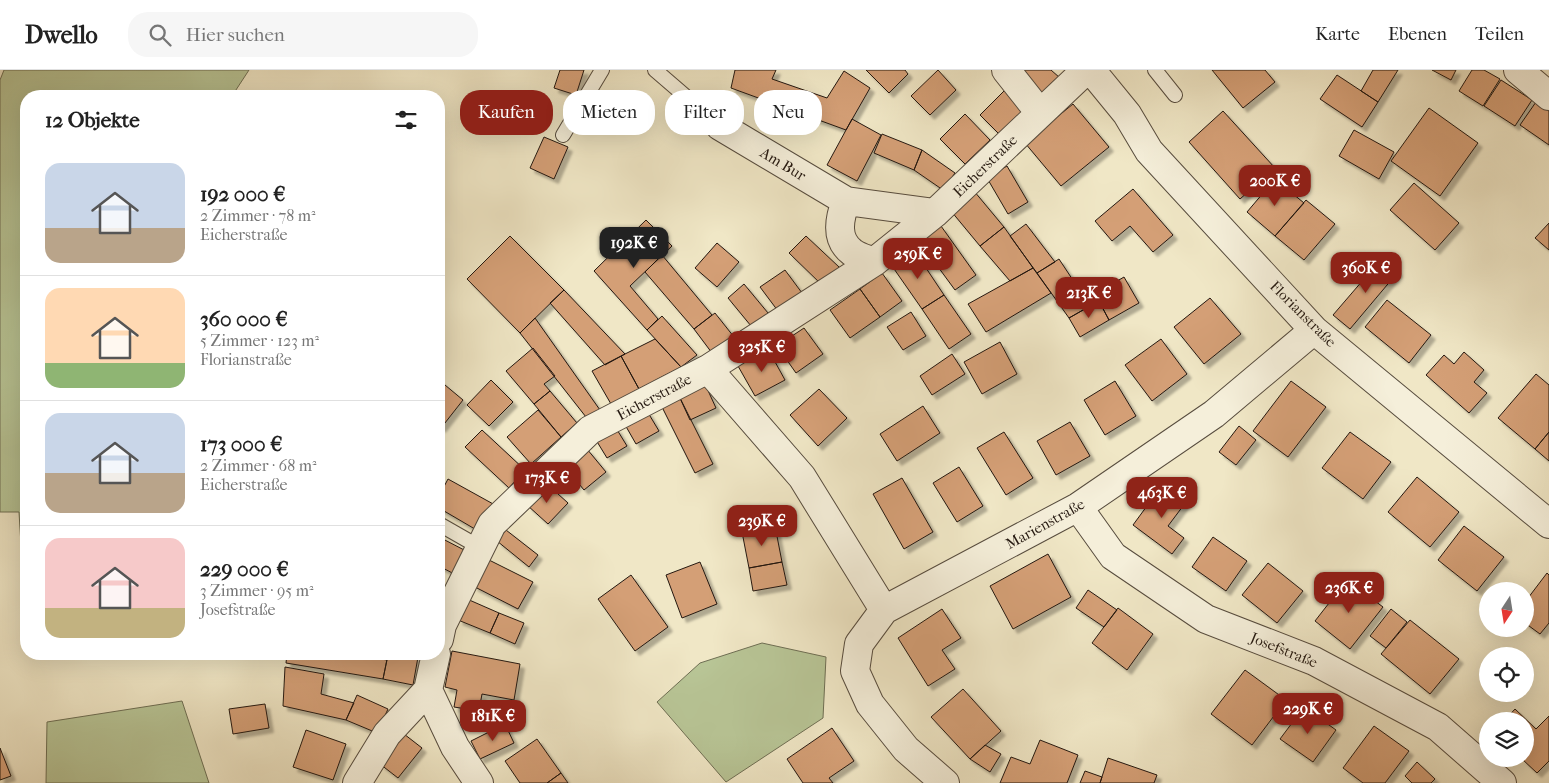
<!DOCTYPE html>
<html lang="de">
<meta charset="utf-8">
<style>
:root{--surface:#fff;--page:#f6f6f6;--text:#222;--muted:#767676;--line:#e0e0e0;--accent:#8f2418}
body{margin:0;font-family:"IM FELL French Canon",serif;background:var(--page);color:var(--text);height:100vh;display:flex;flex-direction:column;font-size:19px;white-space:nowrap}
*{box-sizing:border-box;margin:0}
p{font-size:16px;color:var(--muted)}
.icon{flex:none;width:28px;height:28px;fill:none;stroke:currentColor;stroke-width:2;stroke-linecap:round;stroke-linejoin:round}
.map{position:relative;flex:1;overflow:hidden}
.drawer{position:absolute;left:20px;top:20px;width:425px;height:570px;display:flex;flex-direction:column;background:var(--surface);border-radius:20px;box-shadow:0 5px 20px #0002}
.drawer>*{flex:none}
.hud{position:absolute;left:460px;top:20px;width:475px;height:45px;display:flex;gap:10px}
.needle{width:32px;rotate:192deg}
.tools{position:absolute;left:1479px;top:512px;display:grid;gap:10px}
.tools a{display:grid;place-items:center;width:55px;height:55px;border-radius:50%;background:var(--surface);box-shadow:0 5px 20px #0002;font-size:25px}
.price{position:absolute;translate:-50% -42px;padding:0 11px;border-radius:10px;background:var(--accent);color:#fff;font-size:16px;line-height:32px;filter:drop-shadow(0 1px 2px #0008)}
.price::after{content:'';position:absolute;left:50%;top:30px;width:15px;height:11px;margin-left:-8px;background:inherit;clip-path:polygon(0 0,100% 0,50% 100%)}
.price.active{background:#222;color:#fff}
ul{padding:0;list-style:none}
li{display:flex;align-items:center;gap:15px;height:125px;padding:0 25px}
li+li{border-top:1px solid var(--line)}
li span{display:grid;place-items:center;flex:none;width:140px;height:100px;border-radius:15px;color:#555}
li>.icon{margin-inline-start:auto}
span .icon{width:60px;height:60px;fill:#fffc;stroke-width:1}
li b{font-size:21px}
h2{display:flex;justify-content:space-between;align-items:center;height:60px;padding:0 25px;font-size:21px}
.tag{padding:0 18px;border-radius:20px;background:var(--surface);box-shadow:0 5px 20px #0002;font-size:18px;line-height:45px}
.tag.active{background:var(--accent);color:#fff}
header{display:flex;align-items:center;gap:30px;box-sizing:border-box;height:70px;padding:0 25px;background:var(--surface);border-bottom:1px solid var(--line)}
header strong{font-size:24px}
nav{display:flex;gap:28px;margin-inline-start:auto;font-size:18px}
.search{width:350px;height:45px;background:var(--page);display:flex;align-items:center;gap:12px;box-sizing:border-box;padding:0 18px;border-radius:20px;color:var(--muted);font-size:19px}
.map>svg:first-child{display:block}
.green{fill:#b8c596;stroke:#6e6e53}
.building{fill:#d49f76;stroke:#241810;filter:url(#shadow)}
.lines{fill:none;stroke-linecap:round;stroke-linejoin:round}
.service-casing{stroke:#574c3e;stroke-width:16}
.minor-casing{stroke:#574c3e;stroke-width:30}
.tertiary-casing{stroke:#574c3e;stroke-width:30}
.service{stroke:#f5efda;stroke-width:14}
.minor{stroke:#f5efda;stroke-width:28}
.tertiary{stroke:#f5efda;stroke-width:28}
.labels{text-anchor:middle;stroke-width:4;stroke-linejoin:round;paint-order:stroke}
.street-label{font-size:15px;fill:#241810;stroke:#f5efda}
</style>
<header>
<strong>Dwello</strong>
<div class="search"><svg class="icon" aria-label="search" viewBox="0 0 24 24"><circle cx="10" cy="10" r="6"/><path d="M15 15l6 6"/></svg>Hier suchen</div>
<nav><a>Karte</a><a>Ebenen</a><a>Teilen</a></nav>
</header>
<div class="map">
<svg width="1549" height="713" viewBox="0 0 1549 713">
<defs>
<filter id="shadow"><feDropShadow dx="4.5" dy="4.5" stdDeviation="1" flood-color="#0004"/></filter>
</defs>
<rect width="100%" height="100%" fill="#f0e7c6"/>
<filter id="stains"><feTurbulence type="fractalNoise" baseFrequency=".004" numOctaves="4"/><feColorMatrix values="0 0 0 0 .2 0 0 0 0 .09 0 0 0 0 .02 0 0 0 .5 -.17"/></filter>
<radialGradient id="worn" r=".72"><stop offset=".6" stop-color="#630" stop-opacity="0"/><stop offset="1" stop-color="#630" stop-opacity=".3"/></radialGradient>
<path class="green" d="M4 0H249L232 26H26V508H23L19 442H0V10Z
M762 573 826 587 823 648 726 712 657 632 700 593Z
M182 631 209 713H46L47 652Z"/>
<path class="building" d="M560 0H584L576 25 554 18Z
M735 0H776L772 9 827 28 844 1 870 18 846 60 731 18Z
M866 0H905L908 4 889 23Z
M938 0 956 20 930 45 911 26Z
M1025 0H1051L1060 8 1044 26 1021 5Z
M1212 0H1265L1275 12 1243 38Z
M1373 0H1398L1378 32 1361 21Z
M1432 0H1456L1451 10Z
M1472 0H1484L1500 9 1483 36 1459 21Z
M1337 5 1378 32 1362 57 1320 29Z
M1501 10 1532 30 1515 56 1484 36Z
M1007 18 1027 38 1000 65 980 45Z
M1536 32 1549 41V75L1520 55Z
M1073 34 1109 77 1061 116 1025 73Z
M1429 38 1478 73 1440 126 1391 91Z
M1223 41 1275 98 1240 129 1189 72Z
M965 44 990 70 965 94 940 69Z
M852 49 881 65 857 111 827 95Z
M1354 60 1394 82 1379 109 1339 86Z
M882 64 922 80 914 100 874 83Z
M544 67 568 77 554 109 530 98Z
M922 80 955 103 943 120 914 100Z
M1007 96 1028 132 1008 144 987 108Z
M1275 109 1304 133 1275 166 1247 142Z
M1414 113 1459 153 1435 180 1390 140Z
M1133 119 1173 165 1153 182 1130 156 1112 171 1095 151Z
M974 121 1004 157 980 176 951 141Z
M1306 130 1335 154 1304 190 1275 166Z
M646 150 672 176 630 216 658 249 647 260 594 201Z
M1549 153V180L1535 168Z
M1026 154 1055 192 1037 203 1010 166Z
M941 156 976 205 955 220 919 171Z
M1004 157 1033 198 1010 211 980 176Z
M510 166 564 220 520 263 467 209Z
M806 166 839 197 822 215 789 183Z
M717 173 739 192 717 217 695 198Z
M914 180 944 225 922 239 892 196Z
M662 185 712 245 694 259 645 202Z
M1382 188 1398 202 1350 259 1333 245Z
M1059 189 1090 236 1069 248 1037 203Z
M1033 198 1051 223 986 262 968 234Z
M785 200 805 227 781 245 760 217Z
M882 203 902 231 880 247 860 219Z
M1124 207 1139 233 1109 250 1095 224Z
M744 214 773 249 756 262 728 228Z
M860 219 880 247 850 268 830 240Z
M564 220 625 284 605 295 550 233Z
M944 225 971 264 949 279 922 239Z
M1210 228 1241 264 1204 294 1174 257Z
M1387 230 1431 265 1409 293 1365 257Z
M1099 231 1109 250 1080 267 1069 248Z
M911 242 926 266 903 280 887 257Z
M715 243 734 267 712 283 694 259Z
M662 246 697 285 681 297 647 260Z
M535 248 600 340 586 347 520 263Z
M804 258 823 284 796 303 777 276Z
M655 269 681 297 639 319 621 286Z
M1161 269 1187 304 1152 331 1125 295Z
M1000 272 1017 304 982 324 964 292Z
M533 278 555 306 544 314 550 321 534 334 506 301Z
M768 279 785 310 755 326 738 296Z
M1464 282 1484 300 1474 312 1487 323 1469 343 1426 305 1444 285 1454 294Z
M952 284 965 304 932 325 920 306Z
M621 286 639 319 611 334 592 301Z
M1536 304 1549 315V362L1535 379 1498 348Z
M439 310 463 330 441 358 439 356Z
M491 310 513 332 489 356 467 335Z
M1115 311 1136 346 1105 365 1084 330Z
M1291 311 1326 337 1288 387 1253 361Z
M705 314 716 338 690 350 679 326Z
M819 319 847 348 818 376 790 345Z
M550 321 577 353 561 367 534 334Z
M679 326 713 394 695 403 661 335Z
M923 336 940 363 897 391 880 364Z
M538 340 561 367 531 394 507 367Z
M647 341 659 361 636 374 624 353Z
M1070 352 1090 386 1056 405 1037 371Z
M1239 356 1256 370 1236 395 1219 382Z
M616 358 627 376 607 388 596 370Z
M482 360 525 400 509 418 465 377Z
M1004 362 1033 408 1006 425 977 378Z
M1350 362 1391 392 1363 429 1322 398Z
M1549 362V391L1535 379Z
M587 379 606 402 584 420 565 397Z
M959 397 983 436 957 452 933 413Z
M1417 407 1459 442 1430 477 1388 442Z
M902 408 933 462 904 479 873 424Z
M448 409 495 435 480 462 439 438V426Z
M547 414 568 433 548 454 527 435Z
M1163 414 1186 432 1168 456 1184 468 1172 484 1133 455Z
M775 456 782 492 749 498 742 462Z
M1464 456 1504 487 1477 521 1438 490Z
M506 460 538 485 529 497 497 471Z
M439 467 470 483 458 506 439 496Z
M1213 467 1247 491 1226 521 1192 497Z
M1048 484 1071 527 1013 559 990 516Z
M487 489 533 512 518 539 473 516Z
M700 492 717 534 682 548 666 505Z
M782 492 787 515 753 521 749 498Z
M1268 493 1303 521 1277 553 1242 525Z
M1547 503 1549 505V553L1540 564 1525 553V532Z
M631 505 668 557 635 581 598 529Z
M1347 510 1383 537 1350 579 1315 551Z
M1088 520 1117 540 1104 557 1076 538Z
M467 529 499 543 490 563 458 550Z
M1118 538 1153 564 1127 600 1092 573Z
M942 539 961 568 942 580 955 599 928 616 898 568Z
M1391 539 1407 552 1386 578 1370 566Z
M499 543 524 553 515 574 490 563Z
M1410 550 1459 589 1430 624 1381 584Z
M452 581 520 594 514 630 482 624 479 641 454 637 457 620 445 617Z
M287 584H351L387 590 383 609 286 593Z
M388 584H403L418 587 413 615 383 609Z
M285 597 324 604 321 624 354 633 346 650 283 636Z
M1245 600 1286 630 1252 675 1211 644Z
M963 619 1001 661 970 689 931 647Z
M357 625 388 639 377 663 346 650Z
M265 634 269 658 233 664 229 639Z
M1304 637 1336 660 1313 692 1280 669Z
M1515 639 1536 659 1549 646V691L1537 703 1522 689H1525V651H1504Z
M505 654 514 673 480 689 471 671Z
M1374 656 1409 681 1385 713H1363L1343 698Z
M832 658 854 691 829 708 833 713H803L787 689Z
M306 660 346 674 333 710 293 697Z
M404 664 422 678 398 708 380 694Z
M537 669 561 703 547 713H520L505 691Z
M1040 670 1078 685 1067 713H1000L1011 687 1030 694Z
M985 675 1001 684 990 702 970 689Z
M0 678 11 706 0 710Z
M1108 688 1157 705 1154 713H1100Z
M1417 692 1435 709 1431 713H1412L1405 706Z
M1085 701 1102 707 1100 713H1080Z
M561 703 568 713H547Z"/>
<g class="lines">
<defs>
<path id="service" d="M655 0 720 56
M1155 0 1175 25
M563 65 602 0
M439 454 481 478"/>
<path id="minor" d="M1006 0 1040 43
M1091 0 1127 44 1149 81 1314 260 1549 454
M720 56 846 131 935 143
M846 131C839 149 835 169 852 182 858 187 867 189 874 192
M708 299 802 407 884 540
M1078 437 1113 486 1206 549 1314 591 1438 657 1502 713
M439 569 442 555 492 454 590 360 708 299 874 192 935 143 1086 0
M428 620 455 677 479 713
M357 713 387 664 428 620 436 584
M945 713 906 679 870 634 855 601 859 574 884 540 1078 437 1214 344 1314 260"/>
<path id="tertiary" d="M1518 0 1549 26"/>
</defs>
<use href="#service" class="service-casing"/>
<use href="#minor" class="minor-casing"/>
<use href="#tertiary" class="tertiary-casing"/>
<use href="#service" class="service"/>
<use href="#minor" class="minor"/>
<use href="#tertiary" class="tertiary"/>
</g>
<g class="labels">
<g class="street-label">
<text transform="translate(783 94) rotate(31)" y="5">Am Bur</text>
<text transform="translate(985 96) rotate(-44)" y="5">Eicherstraße</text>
<text transform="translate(1303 244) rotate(45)" y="5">Florianstraße</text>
<text transform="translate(654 327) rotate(-28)" y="5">Eicherstraße</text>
<text transform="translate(1045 454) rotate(-29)" y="5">Marienstraße</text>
<text transform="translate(1284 580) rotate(22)" y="5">Josefstraße</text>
</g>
</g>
<rect width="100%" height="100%" filter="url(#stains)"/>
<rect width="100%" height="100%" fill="url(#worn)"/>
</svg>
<div class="tools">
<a><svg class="needle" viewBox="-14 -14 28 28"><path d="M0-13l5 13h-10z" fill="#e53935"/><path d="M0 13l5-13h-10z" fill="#767676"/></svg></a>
<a><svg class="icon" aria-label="locate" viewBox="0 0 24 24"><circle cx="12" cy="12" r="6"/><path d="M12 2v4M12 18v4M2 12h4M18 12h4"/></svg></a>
<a><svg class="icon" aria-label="layers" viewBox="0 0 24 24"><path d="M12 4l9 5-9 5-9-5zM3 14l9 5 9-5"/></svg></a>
</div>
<b class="price" style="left:1275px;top:137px">200K €</b>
<b class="price active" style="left:634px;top:199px">192K €</b>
<b class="price" style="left:918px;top:210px">259K €</b>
<b class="price" style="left:1366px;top:224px">360K €</b>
<b class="price" style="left:1089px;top:249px">213K €</b>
<b class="price" style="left:762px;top:303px">325K €</b>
<b class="price" style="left:547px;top:434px">173K €</b>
<b class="price" style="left:1162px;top:449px">463K €</b>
<b class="price" style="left:762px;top:477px">239K €</b>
<b class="price" style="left:1349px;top:544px">236K €</b>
<b class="price" style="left:1308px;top:665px">229K €</b>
<b class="price" style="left:493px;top:672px">181K €</b>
<div class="hud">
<a class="tag active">Kaufen</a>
<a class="tag">Mieten</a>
<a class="tag">Filter</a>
<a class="tag">Neu</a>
</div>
<section class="drawer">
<h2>12 Objekte<svg class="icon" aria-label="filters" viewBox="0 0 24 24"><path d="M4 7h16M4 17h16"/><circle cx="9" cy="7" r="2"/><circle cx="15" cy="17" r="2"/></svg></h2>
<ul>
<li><span style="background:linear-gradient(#c9d6e8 65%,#b9a48a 0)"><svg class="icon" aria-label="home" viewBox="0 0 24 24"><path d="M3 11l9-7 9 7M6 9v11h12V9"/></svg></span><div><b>192 000 €</b><p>2 Zimmer · 78 m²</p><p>Eicherstraße</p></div></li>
<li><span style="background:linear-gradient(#ffd9b3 75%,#8fb573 0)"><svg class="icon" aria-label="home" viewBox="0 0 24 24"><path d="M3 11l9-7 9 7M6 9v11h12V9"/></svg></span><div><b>360 000 €</b><p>5 Zimmer · 123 m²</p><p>Florianstraße</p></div></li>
<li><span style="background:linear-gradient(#c9d6e8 60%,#b9a48a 0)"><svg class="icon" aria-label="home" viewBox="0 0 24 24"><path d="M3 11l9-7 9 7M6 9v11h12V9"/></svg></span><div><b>173 000 €</b><p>2 Zimmer · 68 m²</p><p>Eicherstraße</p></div></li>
<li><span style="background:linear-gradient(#f6c9c9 70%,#c2b280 0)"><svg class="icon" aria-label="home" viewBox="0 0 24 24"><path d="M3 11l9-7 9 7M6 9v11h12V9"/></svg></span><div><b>229 000 €</b><p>3 Zimmer · 95 m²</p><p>Josefstraße</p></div></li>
</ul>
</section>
</div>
